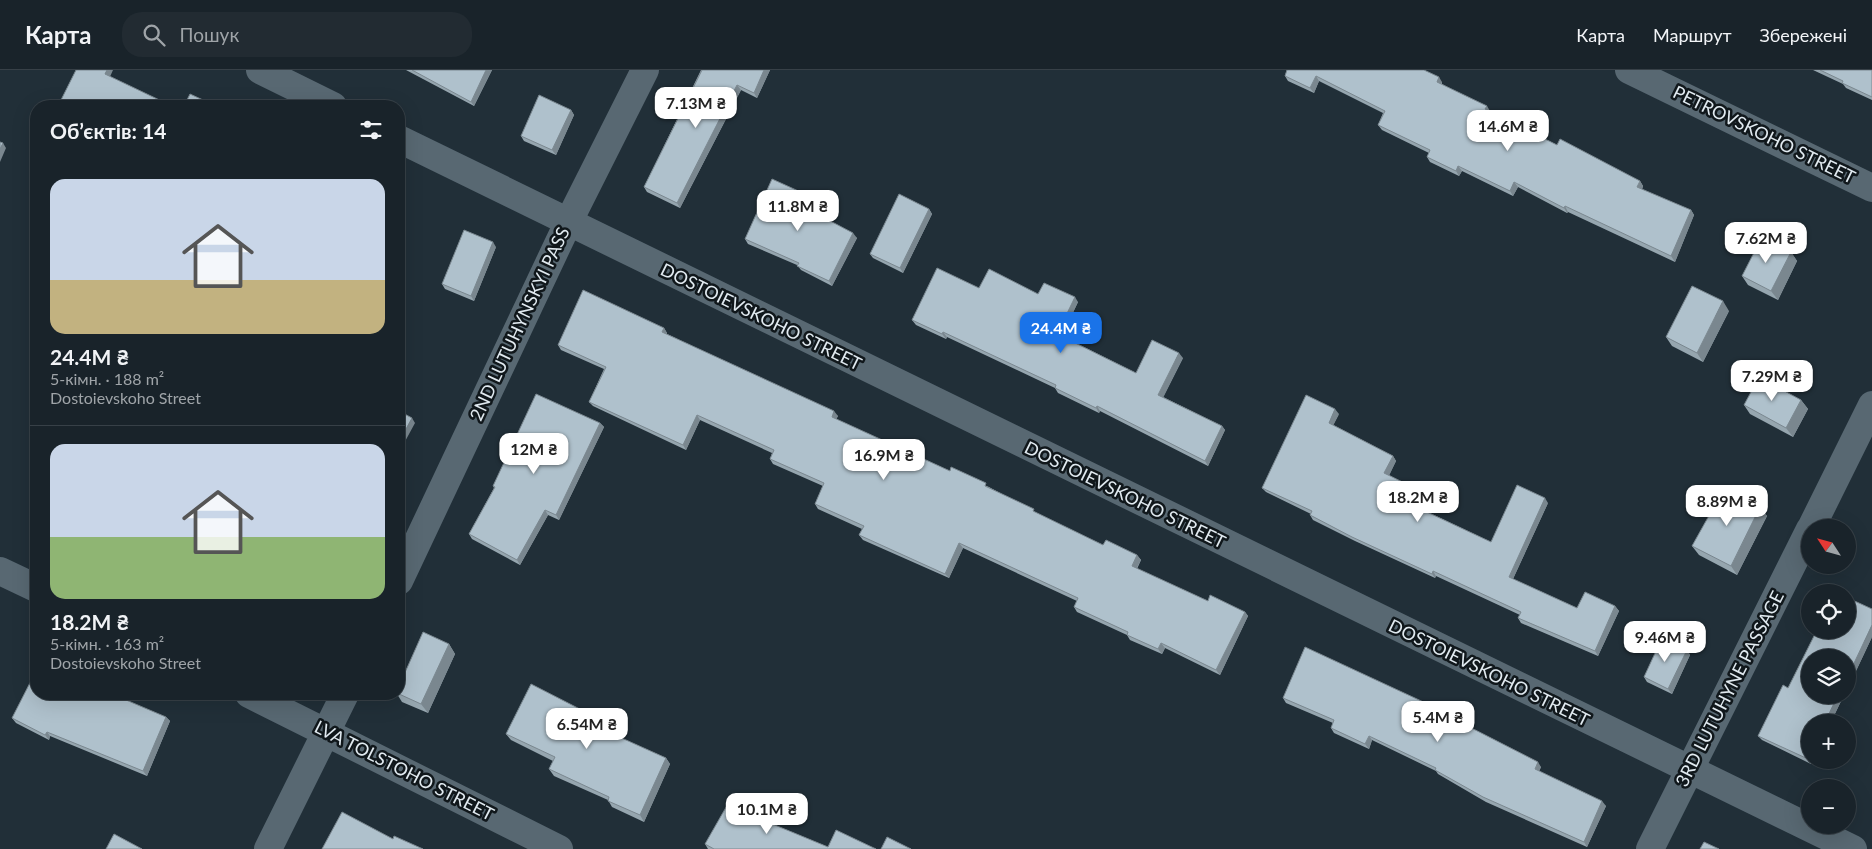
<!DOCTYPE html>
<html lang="uk">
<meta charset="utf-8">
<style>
:root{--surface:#19232a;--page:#222b32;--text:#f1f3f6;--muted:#9fa4a8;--line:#374047;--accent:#1a73e8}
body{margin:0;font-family:Lato,sans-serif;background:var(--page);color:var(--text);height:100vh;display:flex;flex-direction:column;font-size:19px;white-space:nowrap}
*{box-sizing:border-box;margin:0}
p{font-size:16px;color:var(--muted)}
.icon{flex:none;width:28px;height:28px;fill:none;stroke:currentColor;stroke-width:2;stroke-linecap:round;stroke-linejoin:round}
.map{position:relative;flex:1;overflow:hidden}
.details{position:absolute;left:30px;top:30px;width:375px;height:600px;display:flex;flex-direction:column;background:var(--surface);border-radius:20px;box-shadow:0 5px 20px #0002,0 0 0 1px var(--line)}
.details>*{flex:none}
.needle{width:32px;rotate:306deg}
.tools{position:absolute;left:1801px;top:449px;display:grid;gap:10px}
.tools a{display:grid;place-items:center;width:55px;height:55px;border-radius:50%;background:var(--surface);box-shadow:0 5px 20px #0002,0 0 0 1px var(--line);font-size:25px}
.price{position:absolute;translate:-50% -42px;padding:0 11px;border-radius:10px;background:#fff;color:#222;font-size:16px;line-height:32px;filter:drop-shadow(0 1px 2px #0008)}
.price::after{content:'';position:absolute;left:50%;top:30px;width:15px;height:11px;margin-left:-8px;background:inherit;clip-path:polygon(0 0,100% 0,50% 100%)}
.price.selected{background:var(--accent);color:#fff}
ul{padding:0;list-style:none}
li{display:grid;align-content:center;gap:10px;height:265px;padding:0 20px}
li+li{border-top:1px solid var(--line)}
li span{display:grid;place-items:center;height:155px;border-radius:15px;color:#555}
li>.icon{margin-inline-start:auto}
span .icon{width:90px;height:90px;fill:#fffc;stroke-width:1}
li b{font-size:21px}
h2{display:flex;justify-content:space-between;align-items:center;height:60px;padding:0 20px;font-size:21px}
header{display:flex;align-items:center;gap:30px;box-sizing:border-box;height:70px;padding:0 25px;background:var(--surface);border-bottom:1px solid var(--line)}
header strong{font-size:24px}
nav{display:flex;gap:28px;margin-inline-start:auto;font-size:18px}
.search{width:350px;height:45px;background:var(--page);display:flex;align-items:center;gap:12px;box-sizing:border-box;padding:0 18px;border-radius:20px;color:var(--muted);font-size:19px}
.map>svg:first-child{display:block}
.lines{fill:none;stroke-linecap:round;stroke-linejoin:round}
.minor{stroke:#586872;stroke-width:28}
.wall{fill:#96a6af}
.shaded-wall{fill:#7a878f}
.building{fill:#afc1cc;stroke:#7a878f}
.labels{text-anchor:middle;stroke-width:5;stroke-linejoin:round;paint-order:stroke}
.street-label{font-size:18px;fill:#e1eaf0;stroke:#10171b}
</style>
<header>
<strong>Карта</strong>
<div class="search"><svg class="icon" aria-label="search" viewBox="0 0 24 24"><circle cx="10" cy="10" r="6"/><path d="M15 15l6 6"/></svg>Пошук</div>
<nav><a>Карта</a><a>Маршрут</a><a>Збережені</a></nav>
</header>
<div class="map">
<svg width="1872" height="779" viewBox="0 0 1872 779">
<rect width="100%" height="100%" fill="#212f38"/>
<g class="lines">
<path class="minor" d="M260 0 333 36
M1629 0 1872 118
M399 69 1853 779
M1811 458 1872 335
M0 501 36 518
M399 511 568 153 645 0
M249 624 559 779
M268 779 345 624
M1650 779 1810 459"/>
</g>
<path class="wall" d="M406 0H492L474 36Z
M701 0H770L757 28 741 20 680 138 647 122 644 117Z
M1287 0 1442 12V14L1490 41V42L1557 75 1640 111 1643 116 1642 120 1691 140 1694 145 1675 192 1568 142 1567 143 1518 117 1513 126 1462 101 1459 106 1430 92 1427 87 1429 83 1382 60 1378 55 1383 43 1319 11 1314 23 1288 11 1285 6Z
M1813 0H1872V30L1846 18 1843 14Z
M571 40 574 45 556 85 524 71 521 66Z
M808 129 804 138 857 168 832 216 801 200 797 195 748 174 745 169Z
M929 139 932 144 903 203 873 188 870 184Z
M496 177 474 231 445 219 442 214Z
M1791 182 1797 191 1778 230 1748 215 1742 206Z
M1038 224 1078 232 1062 266 1136 303 1183 288 1163 327 1222 356 1225 360 1208 396 1100 341 1099 343 1058 323 1055 318 947 267 946 269 916 255 912 250Z
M1729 241 1703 292 1672 276 1666 267Z
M664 258 667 263V264L838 346 836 349 950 401 989 417 1038 444 1103 475 1137 485 1141 490 1137 499 1208 531 1245 542 1248 546 1220 605 1165 578 1162 584 1130 570 1127 565 1077 542 1074 537 1077 531 963 478 949 508 863 470 859 465 862 459 818 439 815 434 823 416 773 394 770 389 772 383 700 350 686 380 593 336 589 332 604 299 561 280 558 275Z
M1801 330 1808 339 1793 367 1750 344 1744 335Z
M1339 344 1333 355 1393 386 1396 391 1389 405 1423 425 1417 437 1491 472 1548 433 1513 509 1577 538 1615 536 1619 541 1598 586 1521 553 1518 548 1520 545 1436 506 1435 508 1355 471 1313 450 1310 445 1311 444 1266 422 1262 418Z
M600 353 604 357 559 450 548 445 520 495 472 469 469 464 494 418 493 416Z
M1760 437 1767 446 1737 505 1699 485 1692 476Z
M1872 567 1848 618V588L1810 625H1844L1831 652H1810L1811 694 1762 670 1758 666 1788 618Z
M449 574 455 584 428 643 402 632 397 624H399Z
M1687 580 1690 585 1672 624 1647 612 1644 607Z
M1283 628 1448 646 1541 697 1539 701 1606 736 1587 777 1486 732 1438 704 1436 701 1372 670 1369 679 1334 663 1331 658 1333 653 1286 633Z
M166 647 170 651 147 706 50 666 49 670 16 653 12 648Z
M609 654 614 660 612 664 666 688 670 694 644 752 612 737 608 730 554 706 549 699 553 691 511 670 506 664Z
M753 746 828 777 876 779H708L705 774Z"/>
<path class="shaded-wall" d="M107 0H113L109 9 105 4Z
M486 0H492L474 36 471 32Z
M764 0H770L757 28 754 23Z
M1316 6 1319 11 1314 23 1310 18Z
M1439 7 1442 12 1440 17 1437 12Z
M737 15 741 20 680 138 677 133Z
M1487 36 1490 41 1489 44 1485 39Z
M571 40 574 45 556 85 552 80Z
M3 73 6 78 0 92V79Z
M1458 96 1462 101 1459 106 1456 101Z
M1640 111 1643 116 1640 123 1637 117Z
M1514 112 1518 117 1513 126 1510 121Z
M805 124 808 129 803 140 800 135Z
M1565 136 1568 142 1567 143 1564 138Z
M929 139 932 144 903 203 900 198Z
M1691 140 1694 145 1675 192 1671 186Z
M853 163 857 168 832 216 829 211Z
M493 172 496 177 474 231 471 226Z
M1791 182 1797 191 1778 230 1771 221Z
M1075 227 1078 232 1060 269 1057 264Z
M1723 231 1729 241 1703 292 1697 283Z
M664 258 667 263 666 266 662 262Z
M943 262 947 267 946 269 942 264Z
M1179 283 1183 288 1162 330 1158 325Z
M1801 330 1808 339 1793 367 1786 358Z
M1097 336 1100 341 1099 343 1096 338Z
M1335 339 1339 344 1332 358 1329 353Z
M834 341 838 346 835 352 832 347Z
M697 345 700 350 686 380 683 375Z
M412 348 415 353 402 377 399 372Z
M600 353 604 357 559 450 556 445Z
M1222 356 1225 360 1208 396 1205 391Z
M1393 386 1396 391 1388 408 1384 403Z
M1419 420 1423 425 1415 440 1412 435Z
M1545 428 1548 433 1512 511 1509 507Z
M1760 437 1767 446 1737 505 1731 496Z
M545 440 548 445 520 495 517 490Z
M959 473 963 478 949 508 945 504Z
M1137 485 1141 490 1135 501 1132 496Z
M1433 501 1436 506 1435 508 1432 504Z
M1615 536 1619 541 1598 586 1595 581Z
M1245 542 1248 546 1220 605 1216 600Z
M1872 555V567L1848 618V606Z
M1161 573 1165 578 1162 584 1158 579Z
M449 574 455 584 428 643 421 634Z
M1687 580 1690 585 1672 624 1668 619Z
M1838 625H1844L1831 652H1825Z
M166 647 170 651 147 706 143 701Z
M609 654 614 660 610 668 606 661Z
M47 662 50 666 49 670 45 665Z
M1369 666 1372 670 1369 679 1365 674Z
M1810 684V690H1813L1811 694 1808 689Z
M666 688 670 694 644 752 640 745Z
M1538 692 1541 697 1538 704 1535 699Z
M1602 731 1606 736 1587 777 1584 772Z"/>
<path class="building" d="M76 0H107L105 4 172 36H58Z
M412 0H486L471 32Z
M702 0H764L754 23 737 15 677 133 644 117Z
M1287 0H1424L1439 7 1437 12 1487 36 1485 39 1557 75 1560 69 1640 111 1637 117 1691 140 1671 186 1565 136 1564 138 1514 112 1510 121 1458 96 1456 101 1427 87 1430 80 1378 55 1385 41 1316 6 1310 18 1285 6Z
M1820 0H1872V27L1842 13 1843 11Z
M190 24 216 36H184Z
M539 25 571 40 552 80 521 66Z
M0 72 3 73 0 79Z
M772 109 805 124 800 135 853 163 829 211 797 196 799 193 745 169Z
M899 124 929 139 900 198 870 184Z
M464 160 493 172 471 226 442 214Z
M1762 167 1791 182 1771 221 1742 206Z
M937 198 979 218 989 199 1038 224 1044 213 1075 227 1057 264 1136 303 1152 270 1179 283 1158 325 1222 356 1205 391 1097 336 1096 338 1055 318 1056 315 943 262 942 264 912 250Z
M1692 216 1723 231 1697 283 1666 267Z
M583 220 664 258 662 262 834 341 832 347 950 401 951 397 986 413 985 416 1034 439 1033 441 1103 475 1106 470 1137 485 1132 496 1208 531 1210 525 1245 542 1216 600 1161 573 1158 579 1127 565 1128 562 1074 537 1078 528 959 473 945 504 859 465 864 456 815 434 824 413 770 389 774 380 697 345 683 375 589 332 606 297 558 275Z
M1759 307 1801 330 1786 358 1744 335Z
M536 324 600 353 556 445 545 440 517 490 469 464 495 417 493 416Z
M1306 325 1335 339 1329 353 1393 386 1384 403 1419 420 1412 435 1491 472 1517 415 1545 428 1509 507 1577 538 1585 522 1615 536 1595 581 1518 548 1521 542 1433 501 1432 504 1352 467 1310 445 1312 441 1262 418Z
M399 341 412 348 399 372Z
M1725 417 1760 437 1731 496 1692 476Z
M1848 528 1872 539V555L1848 606V588H1810V625H1838L1825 652H1810V684L1808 689 1758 666 1783 615 1788 618 1817 560H1848Z
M423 562 449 574 421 634 399 624V616Z
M1662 568 1687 580 1668 619 1644 607Z
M1305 577 1445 642 1444 644 1538 692 1535 699 1602 731 1584 772 1483 727 1435 700 1436 698 1369 666 1365 674 1331 658 1334 650 1283 628Z
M36 601V624H112L166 647 143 701 47 662 45 665 12 648Z
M531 614 609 654 606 661 666 688 640 745 608 731 609 727 549 699 555 687 506 664Z
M729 732 753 746 828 777 836 760 876 779H714L705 774Z
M342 742 393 769 394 766 423 779H322Z
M114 764 142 779H106Z
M887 767 911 779H881Z
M1704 772 1719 779H1700Z"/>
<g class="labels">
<g class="street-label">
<text transform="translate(1764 65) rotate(26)" y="6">PETROVSKOHO STREET</text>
<text transform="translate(761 247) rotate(26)" y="6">DOSTOIEVSKOHO STREET</text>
<text transform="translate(520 254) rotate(-65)" y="6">2ND LUTUHYNSKYI PASS</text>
<text transform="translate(1125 425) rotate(26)" y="6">DOSTOIEVSKOHO STREET</text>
<text transform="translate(1489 603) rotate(26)" y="6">DOSTOIEVSKOHO STREET</text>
<text transform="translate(1730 619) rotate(-63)" y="6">3RD LUTUHYNE PASSAGE</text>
<text transform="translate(404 701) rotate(27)" y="6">LVA TOLSTOHO STREET</text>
</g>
</g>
</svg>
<div class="tools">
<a><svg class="needle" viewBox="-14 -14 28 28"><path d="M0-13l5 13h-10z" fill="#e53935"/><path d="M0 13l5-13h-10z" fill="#9fa4a8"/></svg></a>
<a><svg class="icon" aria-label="locate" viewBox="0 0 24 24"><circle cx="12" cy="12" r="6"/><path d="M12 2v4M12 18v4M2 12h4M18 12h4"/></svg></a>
<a><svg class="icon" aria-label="layers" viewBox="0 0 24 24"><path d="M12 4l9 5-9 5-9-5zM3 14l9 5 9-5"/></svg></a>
<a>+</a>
<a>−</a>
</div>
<b class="price" style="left:696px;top:59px">7.13M ₴</b>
<b class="price" style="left:1508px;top:82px">14.6M ₴</b>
<b class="price" style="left:798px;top:162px">11.8M ₴</b>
<b class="price" style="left:1766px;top:194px">7.62M ₴</b>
<b class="price selected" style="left:1061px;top:284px">24.4M ₴</b>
<b class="price" style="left:1772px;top:332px">7.29M ₴</b>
<b class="price" style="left:534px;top:405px">12M ₴</b>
<b class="price" style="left:884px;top:411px">16.9M ₴</b>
<b class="price" style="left:1418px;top:453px">18.2M ₴</b>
<b class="price" style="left:1727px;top:457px">8.89M ₴</b>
<b class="price" style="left:1665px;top:593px">9.46M ₴</b>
<b class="price" style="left:1438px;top:673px">5.4M ₴</b>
<b class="price" style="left:587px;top:680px">6.54M ₴</b>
<b class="price" style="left:767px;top:765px">10.1M ₴</b>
<section class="details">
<h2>Об’єктів: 14<svg class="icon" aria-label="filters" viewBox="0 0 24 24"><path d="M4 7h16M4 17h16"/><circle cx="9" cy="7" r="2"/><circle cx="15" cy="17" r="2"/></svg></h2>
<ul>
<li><span style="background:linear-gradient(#c9d6e8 65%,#c2b280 0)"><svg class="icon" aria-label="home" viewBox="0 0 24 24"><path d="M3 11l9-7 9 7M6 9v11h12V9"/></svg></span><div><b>24.4M ₴</b><p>5-кімн. · 188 m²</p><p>Dostoievskoho Street</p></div></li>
<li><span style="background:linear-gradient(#c9d6e8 60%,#8fb573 0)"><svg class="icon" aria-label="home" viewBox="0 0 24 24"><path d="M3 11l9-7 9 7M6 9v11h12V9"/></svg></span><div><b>18.2M ₴</b><p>5-кімн. · 163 m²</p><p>Dostoievskoho Street</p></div></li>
</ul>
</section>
</div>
